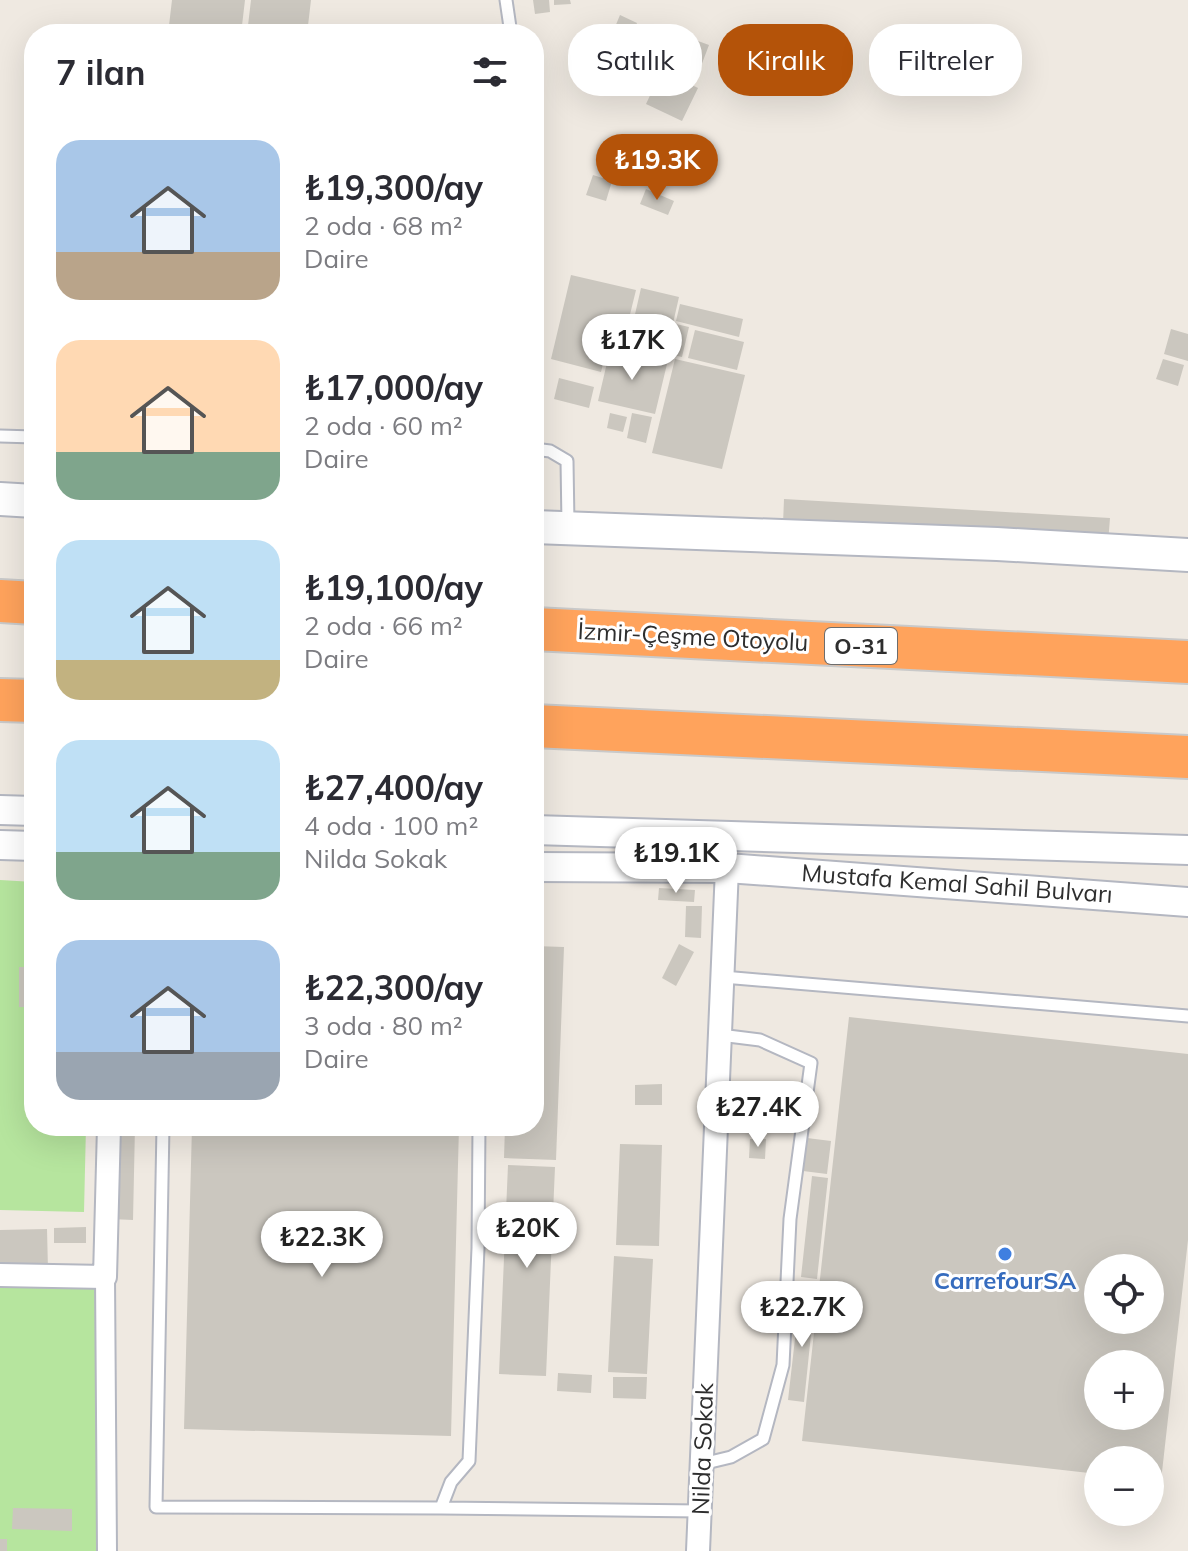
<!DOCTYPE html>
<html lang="tr">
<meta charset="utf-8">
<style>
:root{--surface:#fff;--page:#f2f2f3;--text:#2b2b33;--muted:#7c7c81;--accent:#b45309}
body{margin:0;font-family:Mulish,sans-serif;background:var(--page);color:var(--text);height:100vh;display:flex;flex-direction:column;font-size:30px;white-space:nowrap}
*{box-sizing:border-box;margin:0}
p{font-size:26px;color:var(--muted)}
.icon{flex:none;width:44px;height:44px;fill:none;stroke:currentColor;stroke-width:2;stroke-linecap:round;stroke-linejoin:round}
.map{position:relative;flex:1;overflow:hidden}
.sheet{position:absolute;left:24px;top:24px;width:520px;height:1112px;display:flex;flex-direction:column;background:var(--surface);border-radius:32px;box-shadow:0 8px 32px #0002}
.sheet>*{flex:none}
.banner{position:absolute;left:568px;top:24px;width:500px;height:72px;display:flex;gap:16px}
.tools{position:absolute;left:1084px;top:1254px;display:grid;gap:16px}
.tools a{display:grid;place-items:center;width:80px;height:80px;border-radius:50%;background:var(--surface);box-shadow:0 8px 32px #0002;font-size:40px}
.price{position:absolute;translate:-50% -68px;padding:0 18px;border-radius:28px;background:#fff;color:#222;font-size:26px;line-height:52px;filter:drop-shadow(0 2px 4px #0008)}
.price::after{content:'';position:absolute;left:50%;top:48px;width:24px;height:18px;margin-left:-12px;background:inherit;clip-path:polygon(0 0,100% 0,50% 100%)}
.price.current{background:var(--accent);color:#fff}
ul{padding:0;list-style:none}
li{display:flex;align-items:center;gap:24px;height:200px;padding:0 32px}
li span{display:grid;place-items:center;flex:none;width:224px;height:160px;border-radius:24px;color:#555}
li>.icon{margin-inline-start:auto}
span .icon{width:96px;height:96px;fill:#fffc;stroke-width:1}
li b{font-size:34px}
h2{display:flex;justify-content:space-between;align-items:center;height:96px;padding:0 32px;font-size:34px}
.tag{padding:0 28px;border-radius:32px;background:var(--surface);box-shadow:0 8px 32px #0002;font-size:28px;line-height:72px}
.tag.current{background:var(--accent);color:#fff}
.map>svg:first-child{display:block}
.green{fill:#b6e59e}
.building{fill:#cbc7bf;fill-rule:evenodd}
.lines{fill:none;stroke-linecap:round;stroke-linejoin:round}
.service-casing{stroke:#b4b7c1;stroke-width:15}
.pedestrian-casing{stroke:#b4b7c1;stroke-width:22}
.minor-casing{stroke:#b4b7c1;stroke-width:26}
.tertiary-casing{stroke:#b4b7c1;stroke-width:32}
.secondary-casing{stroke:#b4b7c1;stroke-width:36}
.motorway-casing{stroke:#c9c9c9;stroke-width:46}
.service{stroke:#fff;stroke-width:11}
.pedestrian{stroke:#fff;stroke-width:18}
.minor{stroke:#fff;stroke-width:22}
.tertiary{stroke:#fff;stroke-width:28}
.secondary{stroke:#fff;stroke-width:32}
.motorway{stroke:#ffa35c;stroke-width:42}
.shop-dot{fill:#3f7fe0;stroke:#fff;stroke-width:3}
.labels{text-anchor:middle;stroke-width:6;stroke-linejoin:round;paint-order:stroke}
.shield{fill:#fff;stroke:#6d6d6d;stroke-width:2}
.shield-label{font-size:22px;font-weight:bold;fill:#2e2e2e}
.street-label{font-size:24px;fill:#2e2e2e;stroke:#fff}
.shop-label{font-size:24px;font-weight:bold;fill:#366cbe;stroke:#fff}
</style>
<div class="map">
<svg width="1188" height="1551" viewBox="0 0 1188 1551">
<rect width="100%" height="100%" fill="#efe9e1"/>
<path class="green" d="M0 880 34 882V1126H86L84 1212 0 1210Z
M0 1283 96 1284 98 1551H0Z"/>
<path class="building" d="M172 0H245L241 34H168Z
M251 0H311L307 34H247Z
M533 0H549L550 12 535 14Z
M554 0H570L571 4 554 5Z
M620 15 637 23 627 47 610 39Z
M668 30 709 45 698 74 657 59Z
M662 70 698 88 682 121 646 104Z
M593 175 612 181 606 201 586 195Z
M646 189 674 201 668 215 640 204Z
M571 275 636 290 622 347 608 344 601 372 551 359Z
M641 288 679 297 666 354 628 345Z
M680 304 743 319 739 337 676 321Z
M676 324 689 327 682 357 668 354Z
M1171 329 1188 334V361L1164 354Z
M695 330 744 342 737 370 688 358Z
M610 350 667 364 655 414 598 401Z
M675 359 745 375 722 469 652 453Z
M1163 359 1184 365 1178 386 1156 379Z
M559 378 594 387 589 408 554 399Z
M610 413 627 417 623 432 607 428Z
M632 413 652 417 646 443 627 438Z
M784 499 1110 518 1108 543 783 524Z
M659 888 695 890 694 902 658 900Z
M686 906H702L701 938 685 937Z
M679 944 694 952 676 986 662 978Z
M534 946 564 947 556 1160 504 1158 505 1126H534Z
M19 967H34V1007H19Z
M849 1017 1188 1054V1240L1161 1481 1150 1480V1460H1098V1474L802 1441ZM1098 1268H1150V1320H1098ZM1098 1364H1150V1416H1098Z
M662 1084V1105H635V1085Z
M114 1126H135L133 1220 111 1219Z
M192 1126H459L451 1436 184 1429Z
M807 1138 831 1141 827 1174 803 1171Z
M750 1139H766L765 1159 749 1158Z
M620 1144 662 1145 659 1246 616 1245Z
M508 1165 555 1167 546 1376 499 1374Z
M812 1176 828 1178 817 1279 801 1277Z
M86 1227V1243H54V1228Z
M47 1229 48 1270 0 1271V1230Z
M614 1256 653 1259 647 1374 608 1372Z
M800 1295 815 1296 804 1402 788 1400Z
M558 1373 592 1375 591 1393 557 1391Z
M613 1377H647L646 1399 613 1398Z
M13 1508 72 1509V1531L12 1529Z
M0 1539H7V1551H0Z"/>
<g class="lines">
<defs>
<path id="service" d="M506 0 511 34
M0 436 34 437
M534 449 550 451 567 461 568 524
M723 977 1188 1016
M163 1126 156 1507 441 1508
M479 1126 478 1248 469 1461 451 1482 441 1508 700 1511
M702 1464 731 1457 763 1439 783 1365 790 1219 811 1063 760 1040 720 1035"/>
<path id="pedestrian" d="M105 1277 107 1551"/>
<path id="minor" d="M0 1275 105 1277 109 1126
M698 1551 727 868"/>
<path id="tertiary" d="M0 810 34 811
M534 830 1188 850
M0 845 34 846
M534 867 727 868 1188 902"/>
<path id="secondary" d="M0 499 34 501
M534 527 997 544 1188 555"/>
<path id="motorway" d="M0 601 34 603
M534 629 1188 662
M0 700 34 701
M534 726 1188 757"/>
</defs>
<use href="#service" class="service-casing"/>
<use href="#pedestrian" class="pedestrian-casing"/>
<use href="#minor" class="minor-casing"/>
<use href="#tertiary" class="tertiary-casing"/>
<use href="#secondary" class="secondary-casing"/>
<use href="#motorway" class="motorway-casing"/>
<use href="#service" class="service"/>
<use href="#pedestrian" class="pedestrian"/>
<use href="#minor" class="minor"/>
<use href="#tertiary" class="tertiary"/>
<use href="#secondary" class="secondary"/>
<use href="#motorway" class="motorway"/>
</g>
<circle class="shop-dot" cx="1005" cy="1254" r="8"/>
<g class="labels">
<rect class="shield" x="825" y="628" width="72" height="36" rx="6"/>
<g class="shield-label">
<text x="861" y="654">O-31</text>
</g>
<g class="street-label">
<text transform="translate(693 637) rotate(3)" y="8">İzmir-Çeşme Otoyolu</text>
<text transform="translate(957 884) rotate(4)" y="8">Mustafa Kemal Sahil Bulvarı</text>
<text transform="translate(703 1449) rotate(-88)" y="8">Nilda Sokak</text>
</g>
<g class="shop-label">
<text x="1005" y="1289">CarrefourSA</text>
</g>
</g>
</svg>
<div class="tools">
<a><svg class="icon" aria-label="locate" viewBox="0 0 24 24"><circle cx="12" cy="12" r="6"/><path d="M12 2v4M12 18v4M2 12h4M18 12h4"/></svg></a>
<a>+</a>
<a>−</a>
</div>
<b class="price current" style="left:657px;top:202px">₺19.3K</b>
<b class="price" style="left:632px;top:382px">₺17K</b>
<b class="price" style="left:676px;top:895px">₺19.1K</b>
<b class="price" style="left:758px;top:1149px">₺27.4K</b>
<b class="price" style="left:527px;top:1270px">₺20K</b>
<b class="price" style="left:322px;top:1279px">₺22.3K</b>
<b class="price" style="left:802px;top:1349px">₺22.7K</b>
<div class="banner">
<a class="tag">Satılık</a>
<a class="tag current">Kiralık</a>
<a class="tag">Filtreler</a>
</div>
<section class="sheet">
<h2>7 ilan<svg class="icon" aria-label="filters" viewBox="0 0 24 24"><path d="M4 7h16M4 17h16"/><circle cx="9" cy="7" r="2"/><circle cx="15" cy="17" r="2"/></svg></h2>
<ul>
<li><span style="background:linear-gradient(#a9c7e8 70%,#b9a48a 0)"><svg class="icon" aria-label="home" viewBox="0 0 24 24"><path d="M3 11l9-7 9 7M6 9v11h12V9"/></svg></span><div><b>₺19,300/ay</b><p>2 oda · 68 m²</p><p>Daire</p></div></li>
<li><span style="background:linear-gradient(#ffd9b3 70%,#7fa58c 0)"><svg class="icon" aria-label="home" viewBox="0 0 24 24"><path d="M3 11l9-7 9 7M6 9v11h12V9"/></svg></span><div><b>₺17,000/ay</b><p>2 oda · 60 m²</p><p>Daire</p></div></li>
<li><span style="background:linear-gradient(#bfe0f5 75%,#c2b280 0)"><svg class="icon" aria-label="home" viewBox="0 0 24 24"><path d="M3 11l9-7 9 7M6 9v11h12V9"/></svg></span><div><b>₺19,100/ay</b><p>2 oda · 66 m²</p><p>Daire</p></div></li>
<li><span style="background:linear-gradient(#bfe0f5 70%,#7fa58c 0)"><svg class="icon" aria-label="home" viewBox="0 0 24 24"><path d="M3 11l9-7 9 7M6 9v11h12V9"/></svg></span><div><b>₺27,400/ay</b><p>4 oda · 100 m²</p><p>Nilda Sokak</p></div></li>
<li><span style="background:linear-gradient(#a9c7e8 70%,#9aa5b1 0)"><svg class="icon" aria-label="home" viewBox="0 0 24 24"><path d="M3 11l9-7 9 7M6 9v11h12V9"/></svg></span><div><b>₺22,300/ay</b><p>3 oda · 80 m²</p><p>Daire</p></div></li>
</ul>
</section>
</div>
